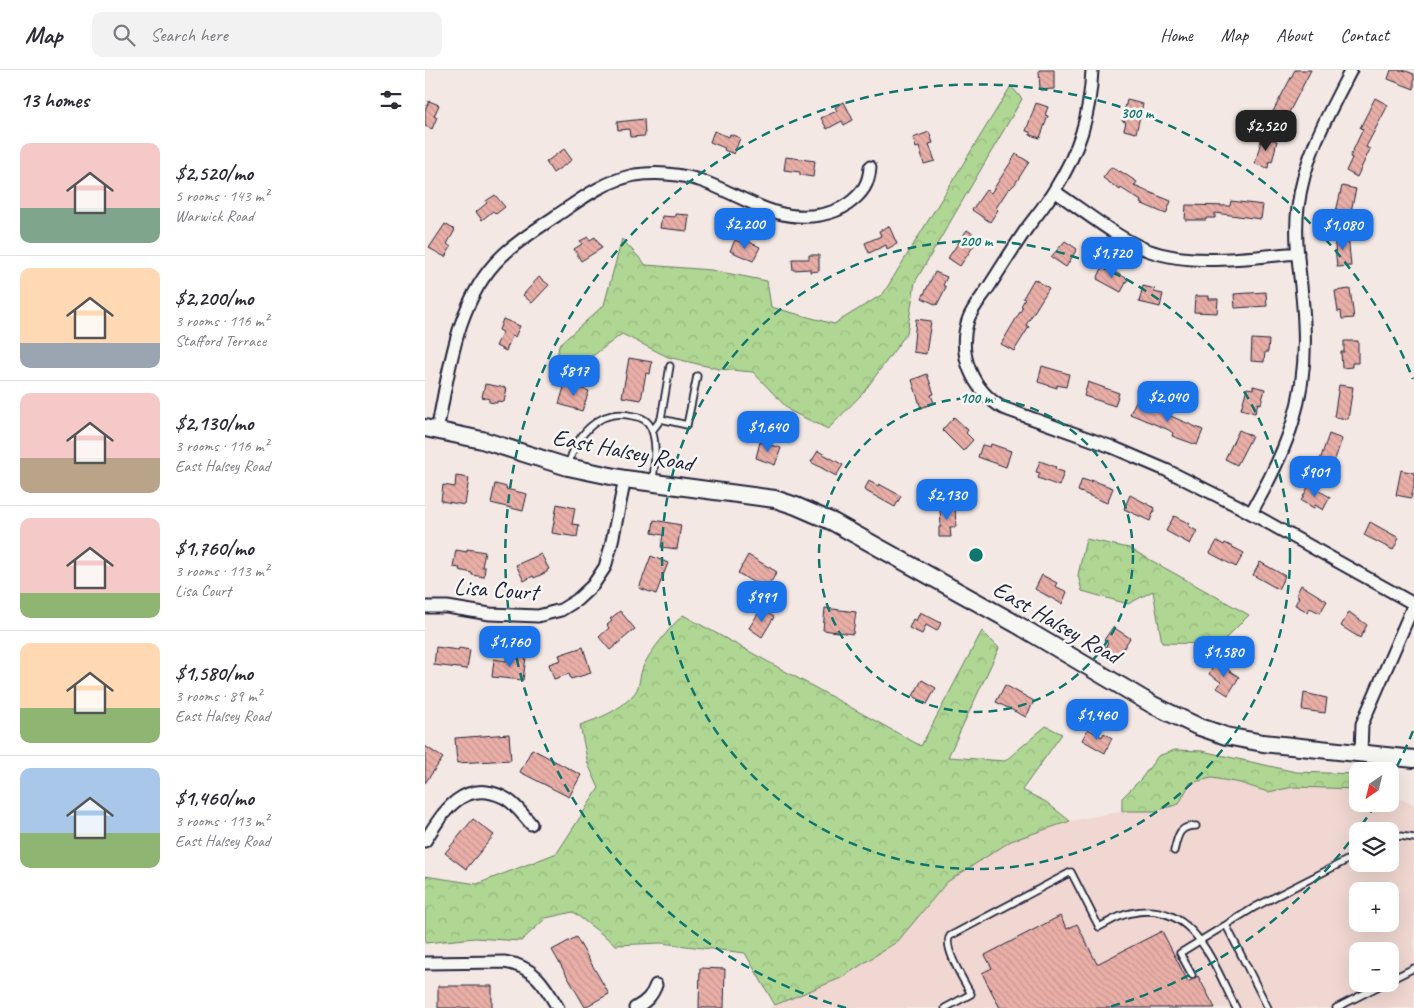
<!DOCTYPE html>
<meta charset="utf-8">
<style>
:root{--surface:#fff;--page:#f2f2f3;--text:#2b2b33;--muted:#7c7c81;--line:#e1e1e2;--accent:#1a73e8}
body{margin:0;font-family:Caveat,sans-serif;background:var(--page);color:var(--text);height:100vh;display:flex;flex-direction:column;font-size:19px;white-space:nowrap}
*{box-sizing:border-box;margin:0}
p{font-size:16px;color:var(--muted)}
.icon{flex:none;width:28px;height:28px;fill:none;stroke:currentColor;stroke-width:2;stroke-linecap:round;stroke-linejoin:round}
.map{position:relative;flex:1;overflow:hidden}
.drawer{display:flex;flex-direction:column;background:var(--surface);width:425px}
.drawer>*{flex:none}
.needle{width:32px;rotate:215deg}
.fabs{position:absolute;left:924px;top:692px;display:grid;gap:10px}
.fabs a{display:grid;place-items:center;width:50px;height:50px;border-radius:10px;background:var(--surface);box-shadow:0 5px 20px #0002;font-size:25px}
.price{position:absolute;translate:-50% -42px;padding:0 11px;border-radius:10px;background:var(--accent);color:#fff;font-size:16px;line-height:32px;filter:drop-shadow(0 1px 2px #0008)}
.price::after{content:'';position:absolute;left:50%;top:30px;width:15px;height:11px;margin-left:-8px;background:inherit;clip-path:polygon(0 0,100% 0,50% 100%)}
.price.active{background:#222;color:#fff}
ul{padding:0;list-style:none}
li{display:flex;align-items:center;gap:15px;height:125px;padding:0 20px}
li+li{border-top:1px solid var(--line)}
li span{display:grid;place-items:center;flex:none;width:140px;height:100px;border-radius:10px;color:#555}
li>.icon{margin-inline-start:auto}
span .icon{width:60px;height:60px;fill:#fffc;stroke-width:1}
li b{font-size:21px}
h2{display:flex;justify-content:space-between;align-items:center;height:60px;padding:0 20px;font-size:21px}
header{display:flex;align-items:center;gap:30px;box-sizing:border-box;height:70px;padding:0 25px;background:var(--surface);border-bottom:1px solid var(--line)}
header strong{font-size:24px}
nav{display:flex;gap:28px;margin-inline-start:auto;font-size:18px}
.search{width:350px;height:45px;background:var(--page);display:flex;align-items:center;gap:12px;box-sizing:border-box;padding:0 18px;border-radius:10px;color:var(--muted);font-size:19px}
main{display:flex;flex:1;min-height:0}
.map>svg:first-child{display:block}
.built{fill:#f0d7d1;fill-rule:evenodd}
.forest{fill:url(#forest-crowns);stroke:#687c66}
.building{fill:url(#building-back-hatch);stroke:#22223b}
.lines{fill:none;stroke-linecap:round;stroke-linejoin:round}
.lane-casing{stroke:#22223b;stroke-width:9}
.street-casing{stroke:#22223b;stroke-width:15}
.secondary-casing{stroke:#22223b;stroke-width:20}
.lane{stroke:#f6f6f2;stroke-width:5.5}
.street{stroke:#f6f6f2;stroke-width:11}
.secondary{stroke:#f6f6f2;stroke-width:16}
.ring{fill:none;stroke:#0f766e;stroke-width:2.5;stroke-dasharray:9 6}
.labels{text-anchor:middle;stroke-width:5;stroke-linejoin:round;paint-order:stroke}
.street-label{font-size:24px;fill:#22223b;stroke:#f6f6f2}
.centre{fill:#0f766e;stroke:#f6f6f2;stroke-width:2.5}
.ring-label{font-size:15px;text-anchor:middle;font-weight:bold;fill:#0f766e;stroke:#f6f6f2;stroke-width:5;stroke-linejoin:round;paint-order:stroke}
</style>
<header>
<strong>Map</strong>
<div class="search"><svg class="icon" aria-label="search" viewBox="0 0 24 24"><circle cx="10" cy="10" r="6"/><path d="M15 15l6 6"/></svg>Search here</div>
<nav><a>Home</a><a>Map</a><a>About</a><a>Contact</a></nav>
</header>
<main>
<section class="drawer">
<h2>13 homes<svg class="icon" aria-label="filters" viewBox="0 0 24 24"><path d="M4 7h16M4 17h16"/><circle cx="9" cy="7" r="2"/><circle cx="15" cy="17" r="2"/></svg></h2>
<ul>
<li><span style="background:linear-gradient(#f6c9c9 65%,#7fa58c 0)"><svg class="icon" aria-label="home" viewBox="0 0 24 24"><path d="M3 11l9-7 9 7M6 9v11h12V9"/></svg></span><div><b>$2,520/mo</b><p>5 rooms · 143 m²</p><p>Warwick Road</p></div></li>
<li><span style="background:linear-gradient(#ffd9b3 75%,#9aa5b1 0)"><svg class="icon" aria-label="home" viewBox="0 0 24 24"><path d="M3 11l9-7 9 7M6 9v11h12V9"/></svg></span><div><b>$2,200/mo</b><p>3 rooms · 116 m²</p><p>Stafford Terrace</p></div></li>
<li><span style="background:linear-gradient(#f6c9c9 65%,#b9a48a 0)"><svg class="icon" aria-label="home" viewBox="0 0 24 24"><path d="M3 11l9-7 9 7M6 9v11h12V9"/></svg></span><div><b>$2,130/mo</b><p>3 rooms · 116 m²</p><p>East Halsey Road</p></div></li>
<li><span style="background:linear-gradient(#f6c9c9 75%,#8fb573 0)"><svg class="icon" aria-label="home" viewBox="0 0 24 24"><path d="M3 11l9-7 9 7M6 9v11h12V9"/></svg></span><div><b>$1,760/mo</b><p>3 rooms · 113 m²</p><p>Lisa Court</p></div></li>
<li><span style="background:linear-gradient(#ffd9b3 65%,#8fb573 0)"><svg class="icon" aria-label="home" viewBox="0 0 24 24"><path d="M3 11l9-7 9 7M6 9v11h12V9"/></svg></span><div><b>$1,580/mo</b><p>3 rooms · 89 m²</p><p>East Halsey Road</p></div></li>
<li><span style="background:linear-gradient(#a9c7e8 65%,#8fb573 0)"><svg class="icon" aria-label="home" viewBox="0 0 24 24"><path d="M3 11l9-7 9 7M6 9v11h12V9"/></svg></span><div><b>$1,460/mo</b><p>3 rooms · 113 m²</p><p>East Halsey Road</p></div></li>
</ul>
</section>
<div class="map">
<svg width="989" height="938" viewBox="0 0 989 938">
<defs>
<pattern id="forest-crowns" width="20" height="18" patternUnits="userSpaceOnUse" patternTransform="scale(1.25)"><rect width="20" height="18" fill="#afd692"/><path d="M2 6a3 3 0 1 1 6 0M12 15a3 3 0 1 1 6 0" fill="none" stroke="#96b77f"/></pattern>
<pattern id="building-back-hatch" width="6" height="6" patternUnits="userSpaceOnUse" patternTransform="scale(1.25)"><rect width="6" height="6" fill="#e9afa7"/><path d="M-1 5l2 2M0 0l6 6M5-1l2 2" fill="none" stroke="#c89691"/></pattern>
</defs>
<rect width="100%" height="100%" fill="#f3e8e3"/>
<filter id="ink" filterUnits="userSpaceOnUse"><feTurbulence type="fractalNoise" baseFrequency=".02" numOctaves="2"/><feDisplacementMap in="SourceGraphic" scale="10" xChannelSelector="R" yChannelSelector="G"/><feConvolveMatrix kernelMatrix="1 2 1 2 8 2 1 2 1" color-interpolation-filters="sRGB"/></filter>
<g filter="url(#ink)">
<path class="built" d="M787 708 815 713 843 722 869 717 932 719V734H965V724L989 735V938H344L416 908 473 871 522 812 586 771 645 751 697 741H730L754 734 765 713ZM932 761H965V794H932ZM932 821H965V854H932ZM932 881H965V914H932Z"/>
<path class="forest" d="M586 16 597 29 490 212 482 263 438 323 403 359 365 341 328 302 294 299 243 287 197 264 129 315 134 275 179 235 197 169 221 195 286 200 342 211 346 237 409 254 458 224Z
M661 469 704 478 824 545 795 574 737 573 728 521 703 534 657 521 653 505Z
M258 545 496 676 557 561 574 578 523 687 580 691 621 656 637 664 597 720 621 732 645 751 586 771 522 812 473 871 416 908 350 935 320 883 236 873 191 875 148 842 121 848 96 871 50 868 0 873V806L52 814 132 783 174 718 163 694 155 655C175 648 194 641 208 625 215 618 214 609 217 600 220 587 247 555 258 545Z
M750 680 777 681 871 702 932 704V719L869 717 843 722 815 713 787 708 765 713 754 734 730 741H697V728L716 709 733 686Z"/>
<path class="building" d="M614 0H629V19L615 20Z
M870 0H886L858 54 845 47Z
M966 0H978L989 4V19L963 9Z
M950 28 963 35 941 77 945 79 932 107 921 101 927 88 925 87 938 59 935 58Z
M702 30 718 34 711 63 699 60 701 52 697 51Z
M4 31 14 35 9 46 12 47 7 59 0 56V40Z
M419 32 428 50 419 55 417 51 402 59 396 48 412 41 410 37Z
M611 33 623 37 620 45 623 46 615 68 605 65V62L601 61Z
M219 49 220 66 205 67 204 59 193 60 192 52Z
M289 61 304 67 305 64 315 68 309 84 299 80 300 78 285 72Z
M504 62 508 73 504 74 510 91 499 94 494 77 491 78 488 68Z
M837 67 852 71 847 92 844 91 843 98 830 94Z
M139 79 147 90 128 103 121 92Z
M591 84 604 92 590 114 585 119 584 118 571 138 573 140 565 152 547 140 561 120 566 123Z
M361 87 390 91 388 107 375 105V102L359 100Z
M686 97 694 102 695 101 712 112 709 116 746 131 741 144 715 133 716 131 696 118 695 120 678 108Z
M917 116 931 119 924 150 910 146Z
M70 125 80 137 71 144 68 141 57 150 51 142 62 133 61 131Z
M806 131 838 135 836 149 790 143V148H781V150H760L761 135 805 136Z
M250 144 264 145 262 161 235 158 237 146 250 147Z
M20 154 30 160 22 174 26 177 20 187 4 178Z
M464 156 472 174 462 179 461 175 444 183 440 173 456 166 454 161Z
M542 160 554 168 535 196 523 188Z
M923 165 926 196 912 197 909 166Z
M163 167 165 170 170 167 177 178 156 191 149 179 157 174 155 171Z
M310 170 320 174 322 171 335 177 328 191 305 181Z
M640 171 652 179 641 197 626 187Z
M384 185H394V201L385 202V199L368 200 367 189H384Z
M678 196 703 209 696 222 672 209Z
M510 202 522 207 518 215 521 217 512 235 497 228Z
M114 207 124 215 107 233 98 225Z
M609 209 624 218 601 255 604 257 589 281 576 274 598 237 596 236 600 229 598 228Z
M718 216 730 219 729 222 738 224 735 237 714 232Z
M925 219 929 248 917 249 916 241 913 242 910 221Z
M841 222 842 236 810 238 809 224Z
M770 226H784V229H793L792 243 769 242Z
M78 249 95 256 90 267 87 266 81 281 71 276 78 262 74 260Z
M491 249 506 251 501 284 488 282Z
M827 269 844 270 843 282H840L839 292 826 291Z
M919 271H933V293H927V297L917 298 916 282H919Z
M204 288 227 292 225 304 221 303 216 330 197 327Z
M617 296 644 304 641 317 632 315V318L613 312Z
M502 304 509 324 506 325 509 333 496 338 487 310Z
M663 312 694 323 690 336 659 326Z
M60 314 82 318 79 332 72 331V333L64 332V329L57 327Z
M140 314 164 321 157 341 134 334Z
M914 315 928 317 923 349 909 347Z
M828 316 840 319 836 334 833 333 830 343 816 339 822 318 828 319Z
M711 331 778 360 772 375 747 366 748 363 744 360 705 344Z
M529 347 543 360 541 363 548 370 538 381 517 360Z
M814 360 827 366 812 395 800 389Z
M904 364 917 369 908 395 895 390Z
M335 372 356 378 350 395 331 388Z
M566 374 586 381 581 397 553 387 557 375 565 377Z
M393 381 418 395 411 406 386 392Z
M615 391 631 397 630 399 639 402 634 416 613 408 615 403 611 402Z
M976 400 989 403V416L986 428 971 425Z
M31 406 44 408 40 435 16 431 18 415 30 417Z
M657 409 666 412V410L688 418 682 433 653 421Z
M444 411 453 416 454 414 476 426 470 437 439 420Z
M70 414 82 417 81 419 102 424 98 441 66 433Z
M884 415 905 427 898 440 890 435 889 438 876 431Z
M705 425 730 438 725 451 699 439Z
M132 434 150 438 147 454 154 455 152 467 127 463Z
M530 437 531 457H525L526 467H514V457H516L515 438Z
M749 446 765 454 763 456 772 461 765 474 741 461Z
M229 450 256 455 252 479 236 477 238 465 227 463Z
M945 452 974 468 968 480 939 465Z
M792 471 799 475 800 473 819 483 811 497 785 483Z
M42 479 60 482 57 497H60L59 507 47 505V503L34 500 35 498 28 497 31 480 42 482Z
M116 484 124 499 122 500V502L109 508 108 506 99 511 91 495Z
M323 485 352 502 341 520 313 503Z
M226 486 243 493 231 524 214 518Z
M835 492 860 506 853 519 828 505Z
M617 505 632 513 630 516 642 522 637 534 610 519Z
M876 515 902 531 895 543 885 538 883 542 870 535 874 527 871 525Z
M400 538 431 542 428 564 398 560Z
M336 539 349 547 337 567 324 558Z
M195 541 210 559 185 580 174 567 184 558 182 555 187 551 185 549Z
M495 542 516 553 512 561 501 555 497 564 484 558 488 549 491 551Z
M924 542 942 555 935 568 916 556Z
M688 557 705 568 692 589 678 581 683 573 679 570Z
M11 577 33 580 34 578 45 580 42 599 9 595Z
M158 577 166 603 146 609 144 604 129 609 124 594 136 590 134 585Z
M89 585 101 587 98 610 67 607 69 589 81 591 82 587 88 588Z
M791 592 814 607 803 625 792 618 796 612 784 604Z
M497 610 511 618 502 634 488 626Z
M580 615 609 631 601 647 571 632Z
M879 623 902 628 900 643 877 640Z
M663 659 677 667 679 663 687 668 680 683 657 670Z
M84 664 86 690 32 693 30 668Z
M0 676 18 688 0 713Z
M107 679 156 705 144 727 95 702Z
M48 749 69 765 41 799 20 783Z
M635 846 642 859 652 854 672 894 737 861 763 912 773 906 790 938H575L557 903 567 898 560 885Z
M151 867 184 924 160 937 127 880Z
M275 898 300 899 299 938H274Z
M13 916H67V938H13Z"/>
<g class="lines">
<defs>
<path id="lane" d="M236 349 245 296
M227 361 236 349 262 355 272 306
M143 397C150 366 174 337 208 346 216 347 223 350 226 358 233 374 229 395 228 412
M965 769 975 766 989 768
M749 781C753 766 753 756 771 756
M801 855 843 938
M767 905 755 883 830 837 932 785
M965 910 989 898
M520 938 546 924C540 913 517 876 525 866L646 802 674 857C684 852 694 845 706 843 769 829 788 894 811 938
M911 938 958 914"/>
<path id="street" d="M667 0C665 47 654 81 629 121 621 134 611 146 602 158 589 177 577 196 565 215 558 226 547 238 543 250 532 284 547 320 578 338L687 377 741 400 813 436 989 534
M629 121C658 140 690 167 722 180 768 197 826 187 873 183
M12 361C24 302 31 230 76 187 92 171 112 159 131 146 156 129 179 111 210 105 231 102 254 104 274 110 316 124 348 153 395 145 405 143 415 140 423 134 437 124 444 114 445 97
M826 443C862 380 883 329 879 254 878 215 868 175 873 137 879 87 903 44 926 0
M0 537H22L65 544 113 546 136 540 152 530 168 515 180 497 186 476 200 409
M936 683 937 654 989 534
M0 771C18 742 39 708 78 727 89 732 98 745 106 754
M0 893 79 892C109 896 119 914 133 938
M210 938C221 932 227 926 231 915"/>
<path id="secondary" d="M0 358 57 370 143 397 200 409 350 429 371 436 408 452 593 555 728 635 772 656 801 666 838 673 989 689"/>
</defs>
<use href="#lane" class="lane-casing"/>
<use href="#street" class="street-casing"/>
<use href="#secondary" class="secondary-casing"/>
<use href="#lane" class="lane"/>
<use href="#street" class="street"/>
<use href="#secondary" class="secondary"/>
</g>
</g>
<g class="ring">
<circle cx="551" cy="485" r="157"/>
<circle cx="551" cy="485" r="314"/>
<path d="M988 661A471 471 0 0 1 967 706M950 735A471 471 0 0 1 681 938M421 938A471 471 0 1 1 988 309"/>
</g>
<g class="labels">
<g class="street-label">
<text transform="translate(198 380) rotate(11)" y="8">East Halsey Road</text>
<text transform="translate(71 519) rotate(4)" y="8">Lisa Court</text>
<text transform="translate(632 552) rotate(30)" y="8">East Halsey Road</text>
</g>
</g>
<circle cx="551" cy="485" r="8" class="centre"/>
<g class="ring-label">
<text x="712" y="48">300 m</text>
<text x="551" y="176">200 m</text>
<text x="551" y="333">100 m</text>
</g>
</svg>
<div class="fabs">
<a><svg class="needle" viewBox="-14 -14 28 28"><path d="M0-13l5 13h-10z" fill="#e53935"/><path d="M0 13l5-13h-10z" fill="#7c7c81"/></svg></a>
<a><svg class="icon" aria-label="layers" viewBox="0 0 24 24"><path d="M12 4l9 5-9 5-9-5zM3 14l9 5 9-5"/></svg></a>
<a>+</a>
<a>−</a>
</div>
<b class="price active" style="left:841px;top:82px">$2,520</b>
<b class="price" style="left:320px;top:180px">$2,200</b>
<b class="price" style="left:918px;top:181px">$1,080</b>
<b class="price" style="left:687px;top:209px">$1,720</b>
<b class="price" style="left:149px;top:327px">$817</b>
<b class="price" style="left:743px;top:353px">$2,040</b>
<b class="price" style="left:343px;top:383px">$1,640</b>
<b class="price" style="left:890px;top:428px">$901</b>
<b class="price" style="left:522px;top:451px">$2,130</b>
<b class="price" style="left:337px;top:553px">$991</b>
<b class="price" style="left:85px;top:598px">$1,760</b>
<b class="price" style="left:799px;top:608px">$1,580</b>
<b class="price" style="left:672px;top:671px">$1,460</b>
</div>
</main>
